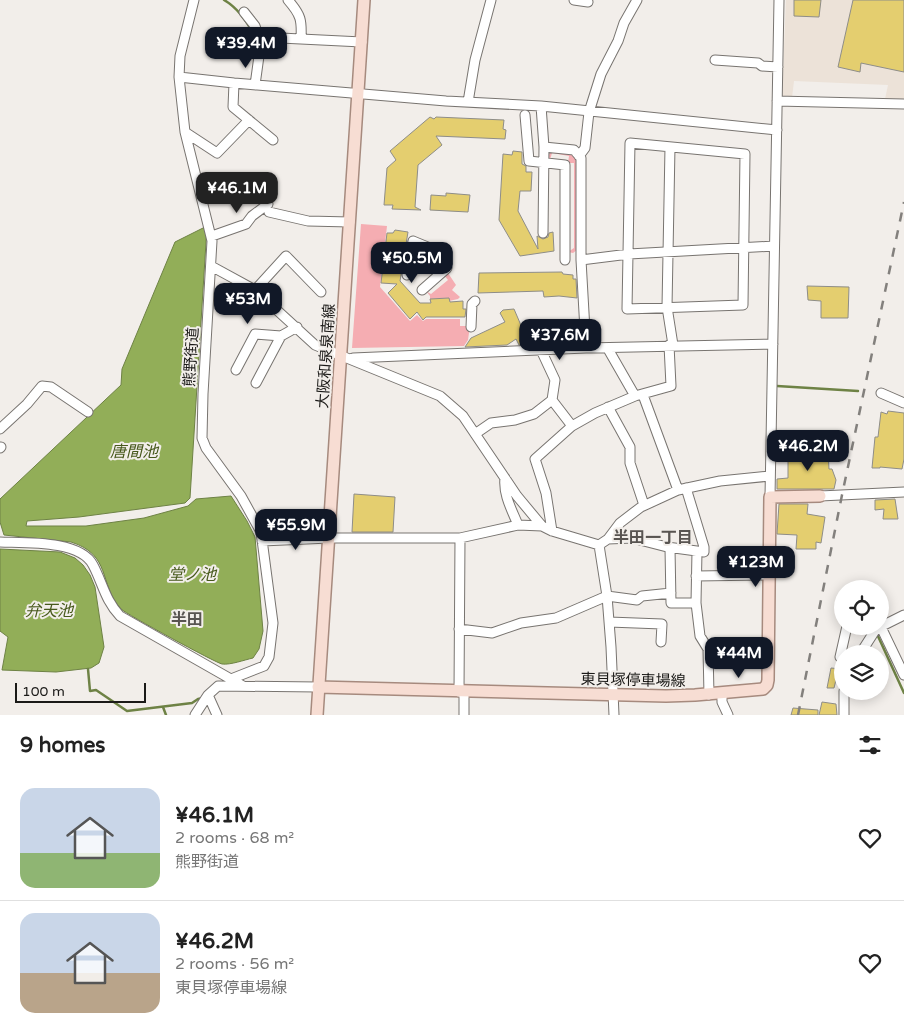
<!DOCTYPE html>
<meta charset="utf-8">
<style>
:root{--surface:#fff;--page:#f2f2f2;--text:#222;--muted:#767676;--line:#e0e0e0;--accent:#111827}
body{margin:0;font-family:"Varela Round","Noto Sans JP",sans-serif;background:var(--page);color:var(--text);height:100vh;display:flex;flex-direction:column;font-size:19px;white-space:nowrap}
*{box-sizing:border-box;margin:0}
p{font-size:16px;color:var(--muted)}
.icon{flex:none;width:28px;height:28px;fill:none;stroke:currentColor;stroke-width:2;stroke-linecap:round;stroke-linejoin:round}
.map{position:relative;height:715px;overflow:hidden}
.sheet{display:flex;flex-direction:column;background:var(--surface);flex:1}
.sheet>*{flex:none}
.tools{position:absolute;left:834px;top:580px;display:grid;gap:10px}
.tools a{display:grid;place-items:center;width:55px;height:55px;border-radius:50%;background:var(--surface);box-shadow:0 2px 12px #0003;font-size:25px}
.scale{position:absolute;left:15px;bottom:12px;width:131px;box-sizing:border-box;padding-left:5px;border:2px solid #1b1a18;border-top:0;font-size:14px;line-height:18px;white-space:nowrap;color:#1b1a18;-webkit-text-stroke:4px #f2eeea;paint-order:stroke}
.price{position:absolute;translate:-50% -42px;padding:0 11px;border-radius:10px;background:var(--accent);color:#fff;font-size:16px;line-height:32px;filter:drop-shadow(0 1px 2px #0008)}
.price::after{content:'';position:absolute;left:50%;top:30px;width:15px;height:11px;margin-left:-8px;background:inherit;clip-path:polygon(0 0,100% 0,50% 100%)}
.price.selected{background:#222;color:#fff}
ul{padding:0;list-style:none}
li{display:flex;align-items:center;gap:15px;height:125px;padding:0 20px}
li+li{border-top:1px solid var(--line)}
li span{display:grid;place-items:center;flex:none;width:140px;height:100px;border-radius:15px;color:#555}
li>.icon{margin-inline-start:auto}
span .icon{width:60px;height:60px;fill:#fffc;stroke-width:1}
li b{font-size:21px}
h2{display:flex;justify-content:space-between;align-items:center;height:60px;padding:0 20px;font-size:21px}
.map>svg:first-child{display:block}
.built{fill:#ece2d8}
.green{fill:#f5adb2}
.water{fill:#92ae58;stroke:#6e8245}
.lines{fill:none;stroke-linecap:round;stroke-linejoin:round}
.stream{stroke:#6e8245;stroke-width:2.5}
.building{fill:#e4ce6f;stroke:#8e8d88}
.minor-casing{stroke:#787470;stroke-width:11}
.major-casing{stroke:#a68a7e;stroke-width:14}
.minor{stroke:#fff;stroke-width:9}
.major{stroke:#f7ddd3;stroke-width:11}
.rail{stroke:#83807d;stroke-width:2.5;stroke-dasharray:9 9;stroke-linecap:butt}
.labels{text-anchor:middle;stroke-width:4;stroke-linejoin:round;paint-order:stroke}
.street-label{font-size:15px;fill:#1b1a18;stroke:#f2eeea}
.water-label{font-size:16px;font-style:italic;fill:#47591c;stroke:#f2eeea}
.neighbourhood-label{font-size:16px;font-weight:bold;fill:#585451;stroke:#f2eeea}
</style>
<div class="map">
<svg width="904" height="715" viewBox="0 0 904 715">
<rect width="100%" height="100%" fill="#f2eeea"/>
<path class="built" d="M786 0H904V99H885L888 85 794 81 792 98 782 96Z"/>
<path class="green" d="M552 151 573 154 578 162 577 250 573 253 568 252 574 248V163H568L569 156 552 153 550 160 548 159 549 154Z
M361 224 387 226 380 287 410 321 417 315 423 321 426 319H460V326H470L468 340 464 346 352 348Z
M445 273H448L456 285 452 290 460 297 458 299 449 301V298L430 299V296L426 291 431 294 448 280 444 275Z"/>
<path class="water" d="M207 226 190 498 185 503 79 517 27 521 26 526H86L144 518 188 506 196 499 231 496 247 521 255 537 263 631 259 649 253 658C244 660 231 665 222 664 216 663 126 614 121 609 98 583 112 555 71 542L4 535 0 522V499L121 385 122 369 175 242Z
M0 549 60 552 75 558 83 565 90 575 95 587 104 647 99 663 91 668 56 672 2 670 8 637 0 631Z"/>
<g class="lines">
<path class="stream" d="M224 0C238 8 248 23 255 37
M777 386 858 391
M877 634 904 693
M88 669 90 691 96 690 127 711 192 703 198 699 203 698
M163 707 166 715"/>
</g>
<path class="building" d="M794 0H821L819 17 794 16Z
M853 0H904V72L861 63 860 72 838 67Z
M430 117 434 119 436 117 504 120 503 129 506 130 505 139 436 136 442 145 418 165 415 207 421 210 392 209 393 205H384L387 168 396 160 390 151Z
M513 151 522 152V164L526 166V172H532L531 191H520L518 211 538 249 537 236 543 239 548 237 549 233 553 232 554 251 520 256 499 220 503 154 512 155Z
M446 193 470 195 468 212 430 210 431 195 446 196Z
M395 230 408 232 400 281 420 303H431L430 299 449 298 450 302 463 301V309H466L465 317H426L423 320 417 312 410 319 388 293 397 284 381 283 387 233H393Z
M562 272 563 274 573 275V279H576L577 298 559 296 544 297 543 291 478 293 479 273Z
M807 286 849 287 848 318H821V301L808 300Z
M514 309 529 344 519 345 516 339 507 345 465 347 471 338 505 322 500 313 503 310Z
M888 411 904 413V459L902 469 880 467V468H872L875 437H878L881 412 887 414Z
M813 451H828L829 469H832L836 480 834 489H777V479L788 478V454H813Z
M354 494 395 497 393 532H352Z
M895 499 898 519H883L884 509 875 510V500Z
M779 504H808L807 514 825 517 821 543 816 542V549H796L797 535 777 534Z
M831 668 842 669V671L840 681 836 680 834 688H827Z
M822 702 836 704 837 715H819Z
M793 708 818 710V715H791Z"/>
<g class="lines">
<defs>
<path id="minor" d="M194 0 180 56 179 77 185 132 212 241 203 394 202 438 206 448 241 496 261 532 273 623 269 657 264 666 231 679
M288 0C301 15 302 20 301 39
M574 0 588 2
M244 12 255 26 261 44
M260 37 362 42
M715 60 758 63 762 66 778 67
M179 77 234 83 446 101 541 106 777 130
M234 83 233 107 273 140
M255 85 259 56
M777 101 904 104
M468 102 475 60 491 0
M541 106 544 147 574 150 581 158V260L586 348
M525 115 529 161 565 165V260
M185 132 217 153 249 120
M630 143 745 154 743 305 627 309Z
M670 147 667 307 673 345
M579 156 585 148 589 112 601 74 618 41 624 23 637 0
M269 212 308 221 350 222
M543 233 544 147
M212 236 246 224 252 216 268 204
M581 260 629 254 774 246
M211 266 255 290 315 345 440 396 463 416 517 496 542 526 552 531 599 545 607 596 611 647 614 715
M407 275 413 241 430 248
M255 290 286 256 321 292
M422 290 447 268
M471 327 472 304 475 301
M608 349 635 396
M353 358 586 348 773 344
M236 370 255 334 281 336 297 327
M256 383 281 336
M881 393 904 403
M643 395 678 490
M552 400 572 426
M608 407 630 447V463L644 505
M0 429 27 404 42 386 51 387 88 412
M475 434 491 423 515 420 534 414 552 400 555 380 541 350
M0 448 1 447
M505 478C503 495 512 510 518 525
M820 496 904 492
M770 497 779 0
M552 531 546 493 535 459 572 426 595 413 635 396 671 386 669 345
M608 539 632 538 667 547 704 552V547L686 488
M262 541 329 538H460L518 525 542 526
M0 542C25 543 80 540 93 565 103 584 105 600 120 616L243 686
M599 545 608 539 620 523 641 507 678 490 720 481 770 476
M670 548 671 603H696
M697 551 696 603 700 636 708 649 709 695
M696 576 769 575
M609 622 662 624 661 642
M880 625 904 675
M459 629 492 633 521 623 556 618 607 596 637 600 642 596 671 593
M860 654 876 629 904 615
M842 659 840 657 847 626
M459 692 460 538
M722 693V702L728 715
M208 695 217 715
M195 715 208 695 218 686 318 687
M464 715V692
M844 715V691"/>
<path id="major" d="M318 687 666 696 695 695 763 689 767 685 768 680 770 497 820 496
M317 715 364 0"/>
</defs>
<use href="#minor" class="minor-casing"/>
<use href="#major" class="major-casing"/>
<use href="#minor" class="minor"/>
<use href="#major" class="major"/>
<path class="rail" d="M798 715 842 495 904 202"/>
</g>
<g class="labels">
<g class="street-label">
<text transform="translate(326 356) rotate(-86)" y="5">大阪和泉泉南線</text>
<text transform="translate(191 357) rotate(-86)" y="5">熊野街道</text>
<text transform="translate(633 680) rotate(1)" y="5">東貝塚停車場線</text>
</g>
<g class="water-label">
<text x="134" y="457">唐間池</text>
<text x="192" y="580">堂ノ池</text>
<text x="49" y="616">弁天池</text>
</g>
<g class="neighbourhood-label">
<text x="653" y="543">半田一丁目</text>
<text x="187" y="625">半田</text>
</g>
</g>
</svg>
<div class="tools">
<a><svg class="icon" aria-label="locate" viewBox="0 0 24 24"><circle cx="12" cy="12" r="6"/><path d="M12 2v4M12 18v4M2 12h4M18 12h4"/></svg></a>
<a><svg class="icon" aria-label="layers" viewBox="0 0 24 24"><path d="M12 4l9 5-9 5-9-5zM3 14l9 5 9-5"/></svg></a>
</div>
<div class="scale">100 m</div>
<b class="price" style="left:246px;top:69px">¥39.4M</b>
<b class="price selected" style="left:237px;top:214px">¥46.1M</b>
<b class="price" style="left:412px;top:284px">¥50.5M</b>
<b class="price" style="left:248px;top:325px">¥53M</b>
<b class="price" style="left:560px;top:361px">¥37.6M</b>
<b class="price" style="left:808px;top:472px">¥46.2M</b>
<b class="price" style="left:296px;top:551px">¥55.9M</b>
<b class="price" style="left:756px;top:588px">¥123M</b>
<b class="price" style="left:739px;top:679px">¥44M</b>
</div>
<section class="sheet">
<h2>9 homes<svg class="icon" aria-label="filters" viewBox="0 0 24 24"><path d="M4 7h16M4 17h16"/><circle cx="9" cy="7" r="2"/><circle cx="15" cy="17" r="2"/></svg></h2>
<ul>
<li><span style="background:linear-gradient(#c9d6e8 65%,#8fb573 0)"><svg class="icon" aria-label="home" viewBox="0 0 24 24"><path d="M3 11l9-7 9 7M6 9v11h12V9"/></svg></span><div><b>¥46.1M</b><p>2 rooms · 68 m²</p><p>熊野街道</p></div><svg class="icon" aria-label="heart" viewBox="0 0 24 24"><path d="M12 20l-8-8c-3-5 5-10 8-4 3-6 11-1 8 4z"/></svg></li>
<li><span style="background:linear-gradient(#c9d6e8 60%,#b9a48a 0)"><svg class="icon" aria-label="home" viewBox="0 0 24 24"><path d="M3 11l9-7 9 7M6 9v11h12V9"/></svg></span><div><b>¥46.2M</b><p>2 rooms · 56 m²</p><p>東貝塚停車場線</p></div><svg class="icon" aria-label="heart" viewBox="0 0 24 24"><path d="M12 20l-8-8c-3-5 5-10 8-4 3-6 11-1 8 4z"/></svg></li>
</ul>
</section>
